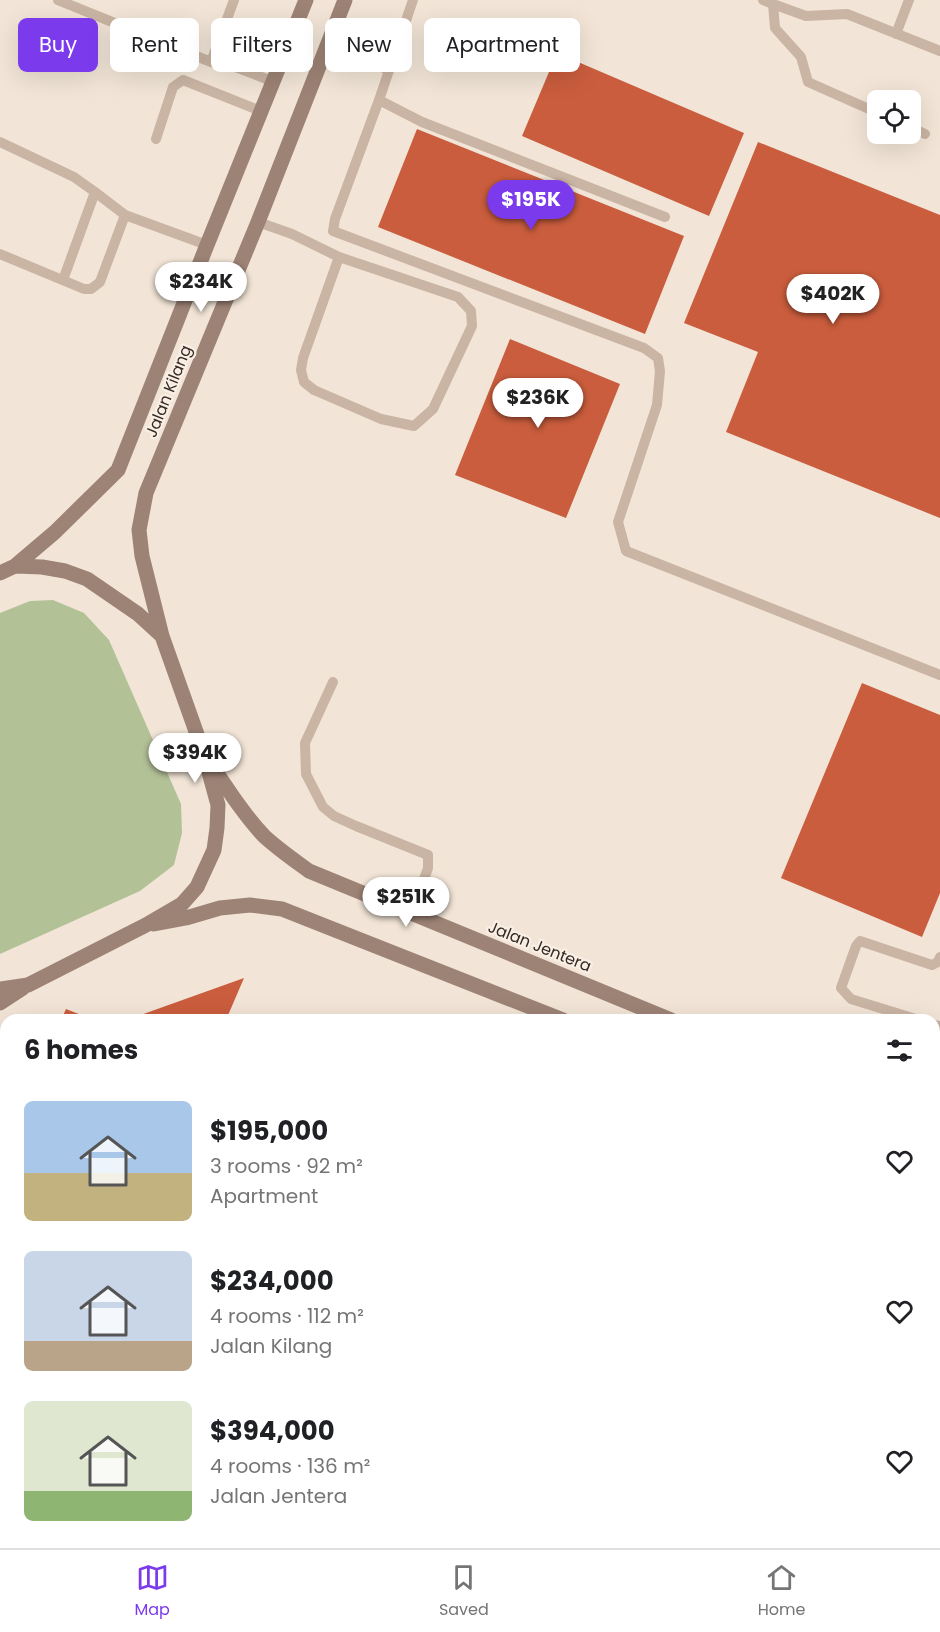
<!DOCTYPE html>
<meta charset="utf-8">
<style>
:root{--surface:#fff;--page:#f6f6f6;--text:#202124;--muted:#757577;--line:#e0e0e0;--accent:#7c3aed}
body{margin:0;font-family:Poppins,sans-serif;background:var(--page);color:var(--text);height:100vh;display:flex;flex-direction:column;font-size:22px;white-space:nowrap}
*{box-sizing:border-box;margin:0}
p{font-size:20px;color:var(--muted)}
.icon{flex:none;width:33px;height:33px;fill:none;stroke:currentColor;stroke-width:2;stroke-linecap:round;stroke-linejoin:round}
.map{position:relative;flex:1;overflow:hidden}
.side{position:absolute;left:0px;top:1014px;width:940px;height:534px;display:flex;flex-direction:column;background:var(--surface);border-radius:18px 18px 0 0;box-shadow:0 6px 24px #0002}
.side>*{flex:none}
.banner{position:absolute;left:18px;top:18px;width:600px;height:54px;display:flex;gap:12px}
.buttons{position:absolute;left:867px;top:90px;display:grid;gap:12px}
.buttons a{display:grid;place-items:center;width:54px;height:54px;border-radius:9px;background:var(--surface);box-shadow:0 6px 24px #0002;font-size:30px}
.price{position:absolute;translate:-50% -51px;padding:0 14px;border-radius:21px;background:#fff;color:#222;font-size:20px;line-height:39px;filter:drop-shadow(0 2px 3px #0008)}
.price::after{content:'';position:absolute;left:50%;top:36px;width:18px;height:14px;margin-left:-9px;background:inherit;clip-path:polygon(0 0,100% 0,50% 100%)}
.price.current{background:var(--accent);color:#fff}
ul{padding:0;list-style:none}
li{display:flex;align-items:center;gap:18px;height:150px;padding:0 24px}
li span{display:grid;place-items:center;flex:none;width:168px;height:120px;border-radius:9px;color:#555}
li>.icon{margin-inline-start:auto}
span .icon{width:72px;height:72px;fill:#fffc;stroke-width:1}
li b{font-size:26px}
h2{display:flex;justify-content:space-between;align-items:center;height:72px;padding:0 24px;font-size:26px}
.pill{padding:0 21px;border-radius:9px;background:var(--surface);box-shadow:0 6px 24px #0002;font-size:21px;line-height:54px}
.pill.current{background:var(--accent);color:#fff}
.tabs{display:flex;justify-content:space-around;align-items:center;height:84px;border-top:2px solid var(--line);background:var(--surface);font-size:16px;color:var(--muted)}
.tabs a{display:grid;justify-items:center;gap:3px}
.tabs .current{color:var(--accent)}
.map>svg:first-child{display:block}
.green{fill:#b3c197}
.building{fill:#ca5d3d}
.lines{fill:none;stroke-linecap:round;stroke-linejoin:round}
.lane{stroke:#cab4a3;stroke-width:10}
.street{stroke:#cab4a3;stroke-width:15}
.secondary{stroke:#9d8375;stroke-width:15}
.labels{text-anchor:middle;stroke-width:4.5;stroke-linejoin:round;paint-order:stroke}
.street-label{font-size:16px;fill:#352a25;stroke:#faefe4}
</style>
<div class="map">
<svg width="940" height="1548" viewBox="0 0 940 1548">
<rect width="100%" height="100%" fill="#f2e5d7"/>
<path class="green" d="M53 600 84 613 109 640 181 804 182 833 174 865 140 891 0 954V613L30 601Z
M0 1088 6 1090V1211L0 1225Z"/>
<path class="building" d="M557 53 744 133 709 216 522 136Z
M417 129 684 236 645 334 378 227Z
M758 142 940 215V518L726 432 758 352 684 323Z
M510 339 620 384 566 518 455 475Z
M862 683 940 715V893L922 937 781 878Z
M244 978 226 1020H132L135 1017Z
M66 1009 94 1020H61Z"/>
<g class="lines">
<path class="lane" d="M58 0 211 62
M234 0 211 62 233 66 274 82
M413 0 379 100 335 219 333 231 644 348 658 358 660 371 657 405 618 522 626 551 940 675
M763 0 773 4 775 28 801 57 808 82 878 113
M773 4 806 16 847 14 940 51
M896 34 909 0
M327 45 389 70
M379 100 422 122 665 217
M910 127 925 134
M156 139 173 87 183 80 261 111
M0 142 74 177 95 192
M258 222 292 234 339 257 458 297 471 311 472 326 433 409 414 426 381 419 314 390 304 382 301 370 303 358 339 257
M0 254 84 289H91L100 282 125 215
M63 280 95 192 125 215 207 245
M333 682 305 743 306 774 323 807 334 816 356 826 428 855V868L412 913
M919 1020 851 999 841 988 856 946 860 941 932 965 938 962 940 957
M934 1025 940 1026
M934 1102 940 1086"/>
<path class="street" d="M934 1368 940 1370
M29 1548 32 1542
M511 1548 514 1542"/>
<path class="secondary" d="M15 566 55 532 118 470 207 245 306 0
M0 573 15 566 42 567 65 571 87 579 138 614 162 636 204 754 218 805 217 828 214 850 197 887 182 904 146 925 28 985 0 989
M162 636 142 556 139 530 146 493 258 222 345 0
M211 764C227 788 244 815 264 836 278 849 294 860 309 871L671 1020
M154 924 186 918 220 908 250 905 282 909 563 1020
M0 1003 23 988
M934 1129 940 1131
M934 1167 940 1169"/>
</g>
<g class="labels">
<g class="street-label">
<text transform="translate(168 391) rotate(-68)" y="6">Jalan Kilang</text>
<text transform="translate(540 946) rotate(22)" y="6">Jalan Jentera</text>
</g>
</g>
</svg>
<div class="buttons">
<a><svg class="icon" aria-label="locate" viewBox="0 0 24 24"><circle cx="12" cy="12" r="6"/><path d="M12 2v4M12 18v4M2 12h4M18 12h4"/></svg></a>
</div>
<b class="price current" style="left:531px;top:231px">$195K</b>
<b class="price" style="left:201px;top:313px">$234K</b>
<b class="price" style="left:833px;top:325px">$402K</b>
<b class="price" style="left:538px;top:429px">$236K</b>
<b class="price" style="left:195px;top:784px">$394K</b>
<b class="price" style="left:406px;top:928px">$251K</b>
<div class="banner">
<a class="pill current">Buy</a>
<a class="pill">Rent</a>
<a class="pill">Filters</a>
<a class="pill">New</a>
<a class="pill">Apartment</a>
</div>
<section class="side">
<h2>6 homes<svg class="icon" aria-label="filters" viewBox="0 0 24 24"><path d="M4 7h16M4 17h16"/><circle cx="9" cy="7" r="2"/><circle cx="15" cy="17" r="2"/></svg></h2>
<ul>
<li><span style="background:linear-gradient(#a9c7e8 60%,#c2b280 0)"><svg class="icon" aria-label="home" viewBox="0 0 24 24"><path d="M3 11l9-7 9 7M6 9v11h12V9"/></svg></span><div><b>$195,000</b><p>3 rooms · 92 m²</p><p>Apartment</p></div><svg class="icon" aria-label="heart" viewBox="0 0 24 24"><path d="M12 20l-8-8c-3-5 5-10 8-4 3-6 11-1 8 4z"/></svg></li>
<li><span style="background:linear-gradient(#c9d6e8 75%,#b9a48a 0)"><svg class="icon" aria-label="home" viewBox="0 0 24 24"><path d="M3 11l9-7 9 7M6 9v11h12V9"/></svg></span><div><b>$234,000</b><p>4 rooms · 112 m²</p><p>Jalan Kilang</p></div><svg class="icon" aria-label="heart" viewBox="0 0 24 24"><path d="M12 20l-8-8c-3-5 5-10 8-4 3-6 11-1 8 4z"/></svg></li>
<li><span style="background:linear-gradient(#dfe7d0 75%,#8fb573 0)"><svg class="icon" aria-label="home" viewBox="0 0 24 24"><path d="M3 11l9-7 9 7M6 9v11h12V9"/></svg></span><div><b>$394,000</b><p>4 rooms · 136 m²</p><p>Jalan Jentera</p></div><svg class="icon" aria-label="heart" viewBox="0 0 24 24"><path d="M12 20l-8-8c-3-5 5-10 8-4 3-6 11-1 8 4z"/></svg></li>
</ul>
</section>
</div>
<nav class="tabs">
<a class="current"><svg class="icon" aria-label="map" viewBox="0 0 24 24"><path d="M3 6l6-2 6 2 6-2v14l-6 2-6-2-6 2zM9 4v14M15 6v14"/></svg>Map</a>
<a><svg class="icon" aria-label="saved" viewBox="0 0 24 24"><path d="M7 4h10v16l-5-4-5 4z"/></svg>Saved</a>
<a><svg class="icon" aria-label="home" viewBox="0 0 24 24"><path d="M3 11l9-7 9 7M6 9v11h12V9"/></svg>Home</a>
</nav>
